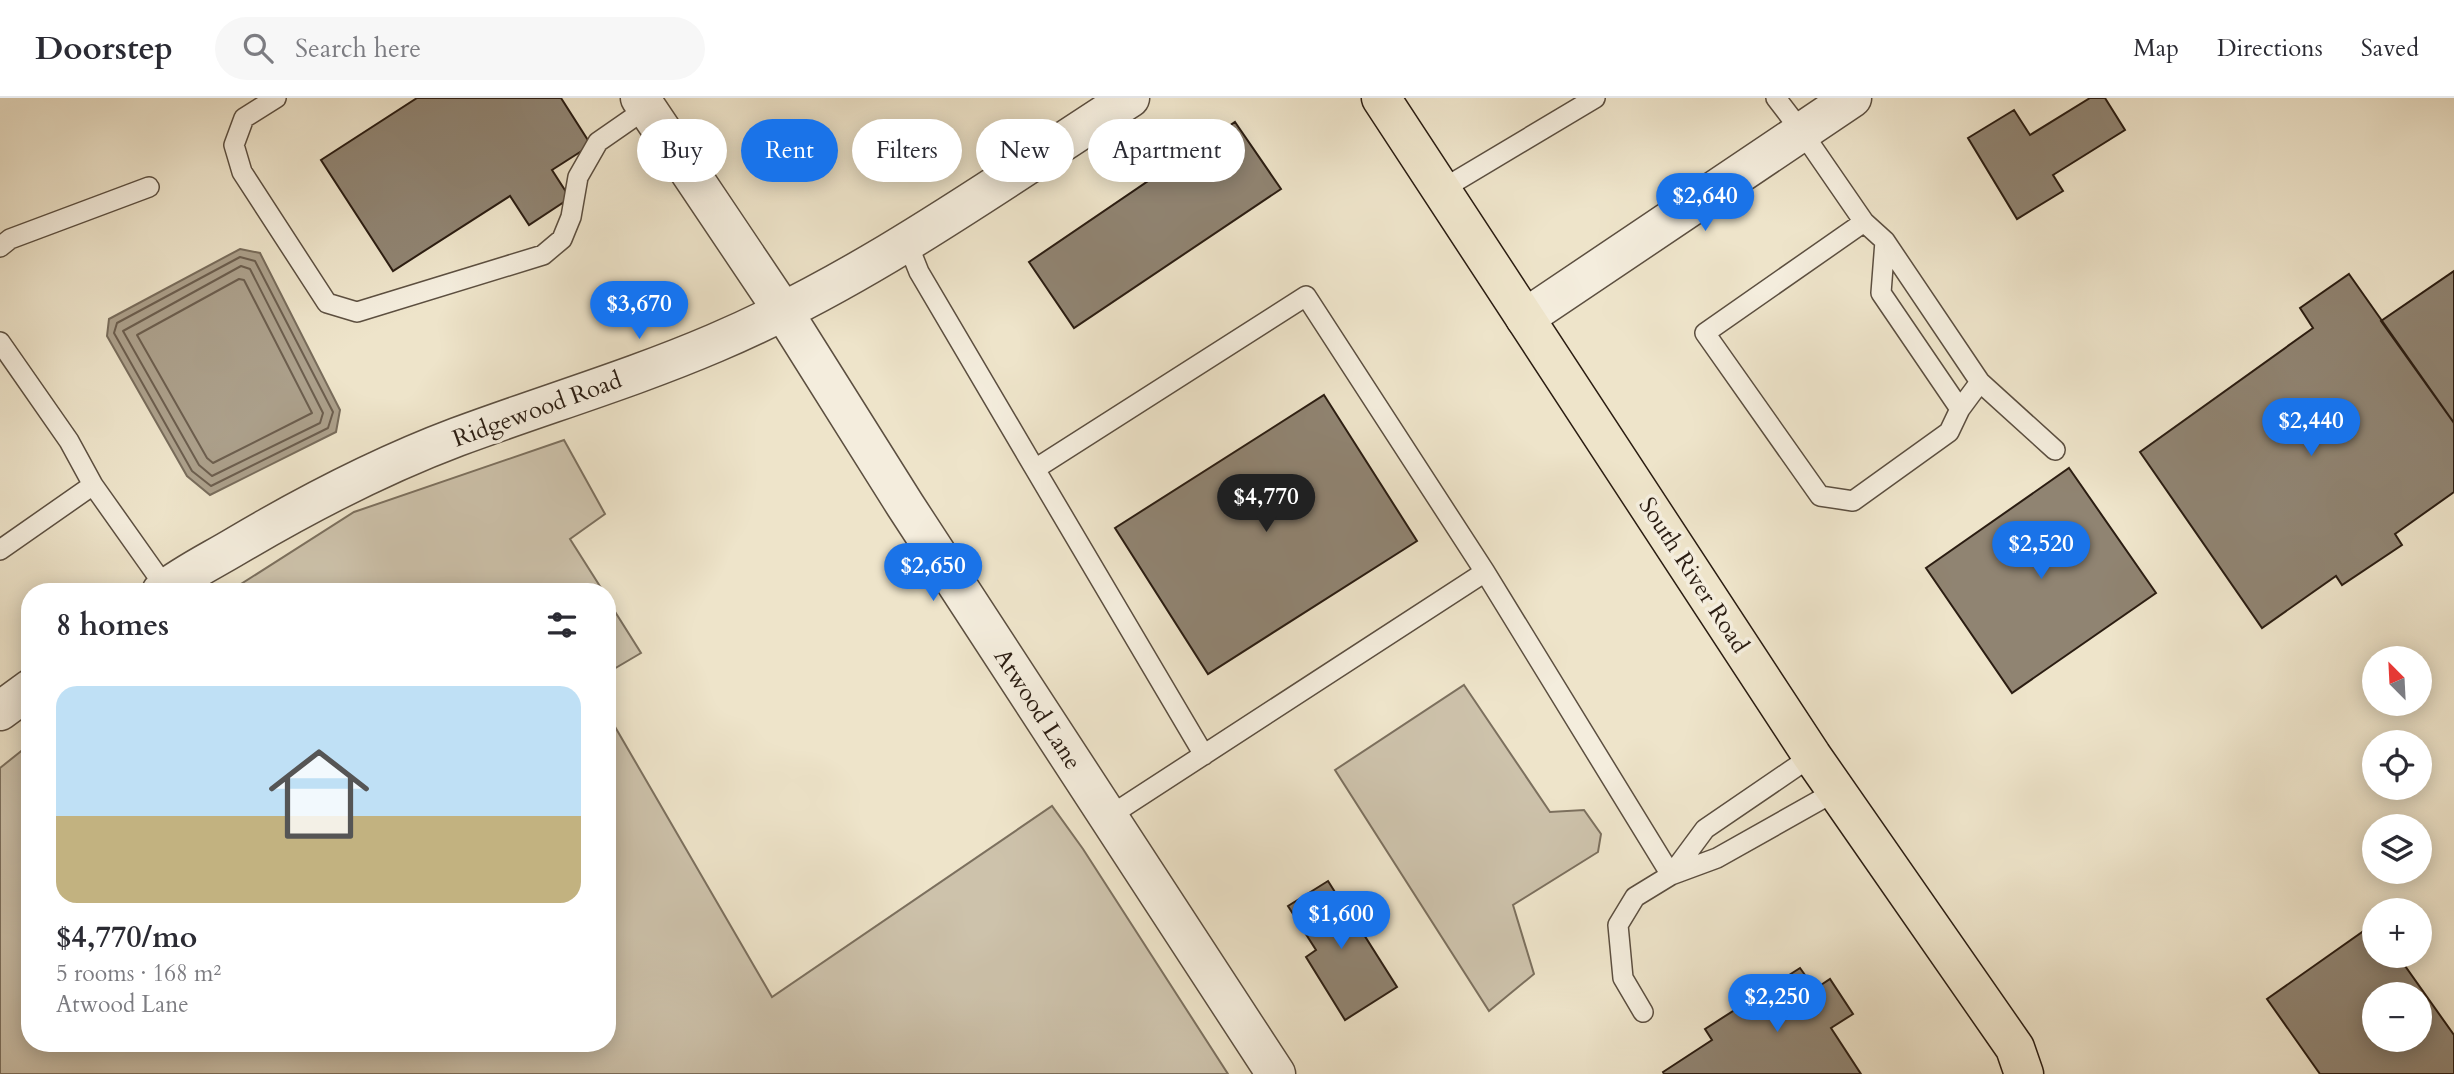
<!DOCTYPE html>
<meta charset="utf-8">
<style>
:root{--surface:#fff;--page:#f7f7f7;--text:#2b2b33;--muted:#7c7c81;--line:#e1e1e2;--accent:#1a73e8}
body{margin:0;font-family:Cardo,serif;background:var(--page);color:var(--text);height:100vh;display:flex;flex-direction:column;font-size:26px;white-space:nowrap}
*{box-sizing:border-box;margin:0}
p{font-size:23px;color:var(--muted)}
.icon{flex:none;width:38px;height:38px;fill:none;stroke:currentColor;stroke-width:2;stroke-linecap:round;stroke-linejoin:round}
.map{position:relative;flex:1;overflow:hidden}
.sheet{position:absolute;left:21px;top:485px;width:595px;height:469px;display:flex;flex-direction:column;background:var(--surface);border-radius:28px;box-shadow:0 4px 18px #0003}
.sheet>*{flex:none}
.top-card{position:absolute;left:637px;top:21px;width:665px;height:63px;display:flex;gap:14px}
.needle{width:46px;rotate:336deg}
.buttons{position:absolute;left:2362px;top:548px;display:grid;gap:14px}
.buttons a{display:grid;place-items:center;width:70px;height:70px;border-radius:50%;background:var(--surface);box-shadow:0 4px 18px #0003;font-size:35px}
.price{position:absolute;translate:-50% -60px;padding:0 16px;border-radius:24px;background:var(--accent);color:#fff;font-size:23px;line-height:46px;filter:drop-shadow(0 2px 4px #0008)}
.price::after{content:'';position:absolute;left:50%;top:42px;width:21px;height:16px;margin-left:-10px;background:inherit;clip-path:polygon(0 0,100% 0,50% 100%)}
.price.on{background:#222;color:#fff}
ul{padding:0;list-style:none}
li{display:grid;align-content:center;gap:14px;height:371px;padding:0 35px}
li span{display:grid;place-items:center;height:217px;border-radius:21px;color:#555}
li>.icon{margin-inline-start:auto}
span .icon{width:126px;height:126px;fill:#fffc;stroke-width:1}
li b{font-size:30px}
h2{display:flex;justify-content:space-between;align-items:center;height:84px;padding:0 35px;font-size:30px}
.pill{padding:0 24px;border-radius:32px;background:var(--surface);box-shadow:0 4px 18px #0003;font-size:24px;line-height:63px}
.pill.on{background:var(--accent);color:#fff}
header{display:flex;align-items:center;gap:42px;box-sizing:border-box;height:98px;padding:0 35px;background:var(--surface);border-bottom:2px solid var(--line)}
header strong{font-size:33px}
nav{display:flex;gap:38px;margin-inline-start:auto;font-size:24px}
.search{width:490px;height:63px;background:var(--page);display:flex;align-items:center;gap:18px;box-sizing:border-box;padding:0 24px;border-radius:38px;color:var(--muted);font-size:26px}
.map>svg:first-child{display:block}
.green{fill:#cdc2ab;stroke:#7c705e;stroke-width:2}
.water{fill:#aca08b;stroke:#786c5b;stroke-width:2}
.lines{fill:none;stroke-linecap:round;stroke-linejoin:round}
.shore{stroke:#6c5e4e;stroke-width:2}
.building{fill:#908472;stroke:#2b1d12;stroke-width:2;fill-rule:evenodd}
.service-casing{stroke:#5c4f40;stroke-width:22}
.minor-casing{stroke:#5c4f40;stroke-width:41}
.primary-casing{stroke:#2b1d12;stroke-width:41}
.service{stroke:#f4eddd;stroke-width:19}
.minor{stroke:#f4eddd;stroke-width:38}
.primary{stroke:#eee4ca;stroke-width:38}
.labels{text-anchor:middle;stroke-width:7;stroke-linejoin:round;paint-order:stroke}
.street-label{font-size:24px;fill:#2b1d12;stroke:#f4eddd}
</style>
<header>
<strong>Doorstep</strong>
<div class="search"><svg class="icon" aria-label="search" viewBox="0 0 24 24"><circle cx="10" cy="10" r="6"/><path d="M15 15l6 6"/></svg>Search here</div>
<nav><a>Map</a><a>Directions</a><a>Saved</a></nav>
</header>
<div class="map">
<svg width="2454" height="976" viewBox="0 0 2454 976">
<rect width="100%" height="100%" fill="#eee4ca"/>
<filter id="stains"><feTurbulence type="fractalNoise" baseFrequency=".00286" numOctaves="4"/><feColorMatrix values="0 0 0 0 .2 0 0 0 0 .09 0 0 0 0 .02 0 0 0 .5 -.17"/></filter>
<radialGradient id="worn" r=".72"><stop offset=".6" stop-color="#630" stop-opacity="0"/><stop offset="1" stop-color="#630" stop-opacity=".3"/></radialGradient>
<path class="green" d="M564 342 605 416 570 441 603 493H230L354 414Z
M607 501 641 555 607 575Z
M1464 587 1550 714 1584 712 1601 736 1598 754 1513 807 1534 876 1489 913 1335 672Z
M607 615 772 899 1052 708 1083 751 1228 976H0V670L30 646V945H607Z"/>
<path class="water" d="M240 151 260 155 340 312 336 334 210 397 187 378 107 238 109 221Z"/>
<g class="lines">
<path class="shore" d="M240 159 255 163 333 314 328 330 211 388 192 373 114 235 117 225Z
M241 168 250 171 323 315 320 325 212 378 199 367 123 233Z
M239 181 244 182 312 315 213 365 207 360 137 237Z"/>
</g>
<path class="building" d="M417 0H561L591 47 552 72 570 100 529 127 510 98 393 173 321 62Z
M2090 0H2105L2125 32 2053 77 2063 93 2017 121 1968 40 2014 12 2030 37Z
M1235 24 1281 91 1074 230 1029 164Z
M2454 173V325L2381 223Z
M2349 176 2454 325V394L2395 436 2402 447 2342 487 2336 478 2262 530 2140 354 2313 230 2300 210Z
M1324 297 1417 443 1208 576 1115 430Z
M2069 370 2156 495 2012 595 1926 470Z
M1328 783 1347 813 1354 809 1366 829 1361 832 1397 889 1345 922 1306 859 1316 852 1288 808Z
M2375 825V858H2398L2454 937V976H2320L2267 901ZM2375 896H2420V942H2375Z
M1800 870 1815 891 1830 881 1853 916 1831 930 1861 976H1664L1663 974 1712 942 1705 931Z"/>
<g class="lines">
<defs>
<path id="service" d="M276 0 244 20 234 47 242 74 327 205 357 214 543 157 562 141 571 119 578 79 598 44 647 10
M1776 0 1802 34 1864 124 1705 235 1820 398 1853 403 1949 334 1960 311 1980 284
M1441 92 1595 0
M1864 124 1885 143 1980 284 2055 352
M1885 143 1881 195 1960 311
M907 144 919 174 1035 371 1306 198 1485 474 1671 777 1635 799 1618 827 1623 880 1643 914
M0 149 10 141 149 89
M0 244 69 343 93 387 166 490
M1035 371 1204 657
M0 452 93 387
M1812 658 1705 731 1671 777 1717 760 1836 693
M1108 719 1485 474"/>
<path id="minor" d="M640 0 783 213 905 407 1276 976
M1525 220 1852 0
M161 494C184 476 211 463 236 448 307 406 380 368 457 339 543 307 631 281 715 245 863 182 995 87 1130 0
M0 613 30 591"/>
<path id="primary" d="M1381 0 1812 658 2015 950 2024 976"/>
</defs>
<use href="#service" class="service-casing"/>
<use href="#minor" class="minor-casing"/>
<use href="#primary" class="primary-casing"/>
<use href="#service" class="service"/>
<use href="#minor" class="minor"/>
<use href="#primary" class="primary"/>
</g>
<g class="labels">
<g class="street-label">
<text transform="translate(537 311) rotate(-20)" y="8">Ridgewood Road</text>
<text transform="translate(1694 477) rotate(57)" y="8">South River Road</text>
<text transform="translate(1038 611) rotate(57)" y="8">Atwood Lane</text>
</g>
</g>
<rect width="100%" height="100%" filter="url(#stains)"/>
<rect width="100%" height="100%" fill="url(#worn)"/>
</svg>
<div class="buttons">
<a><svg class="needle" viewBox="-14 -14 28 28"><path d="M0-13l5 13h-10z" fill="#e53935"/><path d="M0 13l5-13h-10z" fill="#7c7c81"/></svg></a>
<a><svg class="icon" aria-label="locate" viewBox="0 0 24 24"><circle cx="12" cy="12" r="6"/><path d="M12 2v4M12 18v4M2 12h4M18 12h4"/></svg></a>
<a><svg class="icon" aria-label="layers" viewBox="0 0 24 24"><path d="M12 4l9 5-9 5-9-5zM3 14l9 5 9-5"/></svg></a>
<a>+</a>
<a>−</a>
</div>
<b class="price" style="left:1705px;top:135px">$2,640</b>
<b class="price" style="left:639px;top:243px">$3,670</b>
<b class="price" style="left:2311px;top:360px">$2,440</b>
<b class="price on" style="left:1266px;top:436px">$4,770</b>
<b class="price" style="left:2041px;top:483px">$2,520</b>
<b class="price" style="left:933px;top:505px">$2,650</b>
<b class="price" style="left:1341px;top:853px">$1,600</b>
<b class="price" style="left:1777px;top:936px">$2,250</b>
<div class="top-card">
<a class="pill">Buy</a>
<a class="pill on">Rent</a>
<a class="pill">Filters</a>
<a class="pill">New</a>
<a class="pill">Apartment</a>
</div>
<section class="sheet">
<h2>8 homes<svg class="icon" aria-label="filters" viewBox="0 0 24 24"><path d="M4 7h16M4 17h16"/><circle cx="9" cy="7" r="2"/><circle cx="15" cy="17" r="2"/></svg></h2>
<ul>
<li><span style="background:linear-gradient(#bfe0f5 60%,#c2b280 0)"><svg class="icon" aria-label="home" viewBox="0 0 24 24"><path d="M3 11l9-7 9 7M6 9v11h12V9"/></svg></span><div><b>$4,770/mo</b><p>5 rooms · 168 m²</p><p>Atwood Lane</p></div></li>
</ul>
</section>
</div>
